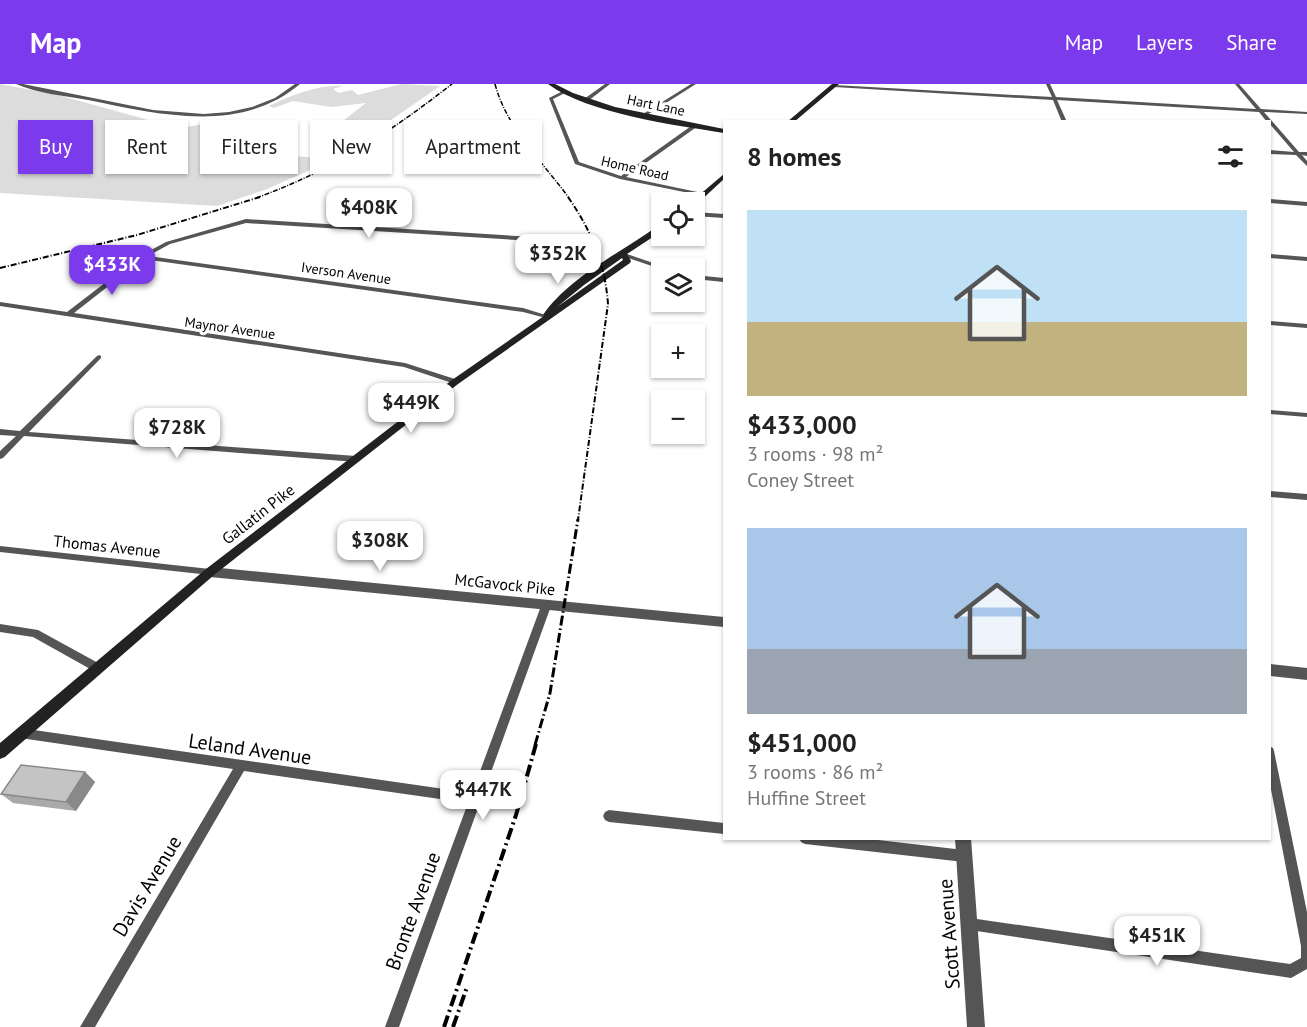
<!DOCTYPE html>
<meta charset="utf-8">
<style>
:root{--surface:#fff;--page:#f2f2f2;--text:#222;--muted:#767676;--accent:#7c3aed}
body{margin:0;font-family:"PT Sans",sans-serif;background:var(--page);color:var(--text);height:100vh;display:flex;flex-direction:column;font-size:22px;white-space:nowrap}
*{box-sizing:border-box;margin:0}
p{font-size:20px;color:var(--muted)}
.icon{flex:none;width:33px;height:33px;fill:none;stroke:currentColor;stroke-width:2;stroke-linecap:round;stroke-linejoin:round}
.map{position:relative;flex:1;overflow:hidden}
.sheet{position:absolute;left:723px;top:36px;width:548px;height:720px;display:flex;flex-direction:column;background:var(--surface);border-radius:0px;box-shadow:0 2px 4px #0004}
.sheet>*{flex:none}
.banner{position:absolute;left:18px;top:36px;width:570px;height:54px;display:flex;gap:12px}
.tools{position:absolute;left:651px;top:108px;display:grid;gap:12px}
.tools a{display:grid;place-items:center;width:54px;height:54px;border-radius:0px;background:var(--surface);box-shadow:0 2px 4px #0004;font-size:30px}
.price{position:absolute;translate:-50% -51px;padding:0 14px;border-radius:12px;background:#fff;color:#222;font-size:20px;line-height:39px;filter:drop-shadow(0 2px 3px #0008)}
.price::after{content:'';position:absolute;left:50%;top:36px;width:18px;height:14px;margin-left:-9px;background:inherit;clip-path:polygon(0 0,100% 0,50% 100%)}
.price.selected{background:var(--accent);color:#fff}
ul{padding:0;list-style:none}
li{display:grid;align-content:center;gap:12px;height:318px;padding:0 24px}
li span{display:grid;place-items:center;height:186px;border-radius:0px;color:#555}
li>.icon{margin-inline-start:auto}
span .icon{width:108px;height:108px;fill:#fffc;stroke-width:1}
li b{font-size:26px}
h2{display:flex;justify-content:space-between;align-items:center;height:72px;padding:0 24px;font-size:26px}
.chip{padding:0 21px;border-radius:0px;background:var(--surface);box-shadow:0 2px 4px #0004;font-size:21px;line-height:54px}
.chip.selected{background:var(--accent);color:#fff}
header{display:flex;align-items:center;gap:36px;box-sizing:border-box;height:84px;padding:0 30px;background:var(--accent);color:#fff}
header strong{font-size:28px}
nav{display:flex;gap:33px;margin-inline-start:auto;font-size:21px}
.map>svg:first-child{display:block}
.green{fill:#dcdcdc}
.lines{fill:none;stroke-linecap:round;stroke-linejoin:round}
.minor{fill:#555;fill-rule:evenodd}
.tertiary{fill:#555;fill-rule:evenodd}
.secondary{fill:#222;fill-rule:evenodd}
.rail-far3{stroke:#000;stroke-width:1.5;stroke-dasharray:5 1.5 1 1.5;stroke-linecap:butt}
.rail-far2{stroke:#000;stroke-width:2;stroke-dasharray:6 2 1 2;stroke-linecap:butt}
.rail-far1{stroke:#000;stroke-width:3;stroke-dasharray:10 3 1.5 3;stroke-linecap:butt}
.rail{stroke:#000;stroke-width:4;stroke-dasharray:12 4 2 4;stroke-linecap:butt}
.wall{fill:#a9a9a9}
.shaded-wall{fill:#898989}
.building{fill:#c4c4c4;stroke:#898989;stroke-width:1.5}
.labels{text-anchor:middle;stroke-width:6;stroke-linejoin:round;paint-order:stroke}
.far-street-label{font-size:14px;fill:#000;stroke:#fff}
.street-label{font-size:16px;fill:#000;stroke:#fff}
.near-street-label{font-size:20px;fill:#000;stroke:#fff}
</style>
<header>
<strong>Map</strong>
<nav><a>Map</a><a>Layers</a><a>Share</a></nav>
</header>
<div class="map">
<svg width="1307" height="943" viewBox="0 0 1307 943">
<rect width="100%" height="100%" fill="#fff"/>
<path class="green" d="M0 0 58 11 170 42 188 43 212 38 264 70 320 74 368 44 344 36 366 19 331 23 293 17 274 24 269 22C289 12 320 0 343 2L333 5 339 9 352 6 358 11 401 0 440 2 335 75 267 105 217 122 0 109Z"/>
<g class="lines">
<path class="minor" d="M16 0H23L153 26 204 30 229 28 252 23 275 14 295 0H300C239 51 158 30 88 16 65 12 36 9 16 0Z
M605 0H610L588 17H584V15Z
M691 0H696L647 31 643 30Z
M1046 0H1050L1056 13 1256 25 1235 0H1239L1261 25 1307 28V30L1264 28 1299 68H1307V72L1302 71 1307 77V82L1296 71 1269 70V66L1294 68 1269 39V38H1267L1259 28 1057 16 1067 38H1062L1053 16 834 3 832 2 834 1 1052 13Z
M563 7 567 8 553 15 579 78 621 92 694 40H698V42L626 93 702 109 704 110V112L620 95 575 80 549 14Z
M694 128 724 130V134L694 132Z
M246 135 549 154C570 160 584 172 598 189L593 190C580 176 568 163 549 158L246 139 170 160 148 172 523 224 549 232 546 234 523 228 143 175 74 229 405 279 458 296V300H455L404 283 0 222V218L67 228 140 172 166 158Z
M624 169 665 183 666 184 661 185 622 172 621 171Z
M1269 170 1307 173V177L1269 174Z
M694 191 724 194V198L694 195Z
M1269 237 1307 240V244L1269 241Z
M99 271 101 272V274L29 348 356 372 360 375 356 378 24 352 3 374 0 375V367L16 352 0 351V345L20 347 97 272Z
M1269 326 1307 329V333L1269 330Z
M1269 407 1307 410V416L1269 413Z
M0 462 210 485 213 486 215 488 213 490 210 491 0 468Z
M546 518 549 519 551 522 399 943H385L468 719 244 687 95 943H80L233 685 20 654 16 652 15 649 16 646 20 644 472 709 541 522 543 519Z
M0 540 38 546 100 580 101 583 100 586 96 587 92 586 33 553 0 548Z
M1269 662 1273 664 1274 667 1307 828V885L1291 894 970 846 966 844 964 840 966 836 970 834 1290 880 1301 874V862L1269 695Z
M609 726 724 739V750L609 738 605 736 603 732 605 728Z
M799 754H861L964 766 968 768 970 772 968 776 964 778 805 760 801 758Z"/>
<path class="tertiary" d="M1269 115 1307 118V122L1269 119Z
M210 483 724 533V543L210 493 206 491 204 488 206 485Z
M1269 580 1307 584V596L1269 592Z
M955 754H971L985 943H967Z"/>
<path class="secondary" d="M548 0H555L573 9 615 23 724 45V49C675 41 589 30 548 0Z
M832 0H839L794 38H787Z
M724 90V95L697 120 691 118Z
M659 141H662V147L627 170 631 177 630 179 458 300 214 491 5 673 0 675V659L206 485 452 296 544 232 543 231C569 193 622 168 659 141ZM622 174 623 176 557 223 584 201Z"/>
<path class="rail-far3" d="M495 0C507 45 542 77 569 114
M256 114C331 87 389 49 452 0"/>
<path class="rail-far2" d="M568 113C591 146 605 179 608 220L578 436
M0 184 137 151 260 113"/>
<path class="rail-far1" d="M535 661 550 609 578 435"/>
<path class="rail" d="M444 943 516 731 536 660
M453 943 467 903"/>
</g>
<path class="wall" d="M85 688 95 698 76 727 13 719 1 710Z"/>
<path class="shaded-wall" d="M85 688 95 698 76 727 66 718Z"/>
<path class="building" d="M21 681 85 688 66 718 1 710Z"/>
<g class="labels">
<g class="far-street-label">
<text transform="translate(656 21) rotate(12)" y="5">Hart Lane</text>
<text transform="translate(635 84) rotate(13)" y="5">Home Road</text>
<text transform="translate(346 189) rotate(8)" y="5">Iverson Avenue</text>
<text transform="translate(230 244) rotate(8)" y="5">Maynor Avenue</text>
</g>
<g class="street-label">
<text transform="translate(258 430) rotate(-38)" y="6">Gallatin Pike</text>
<text transform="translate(107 462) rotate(6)" y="6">Thomas Avenue</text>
<text transform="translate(505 500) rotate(6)" y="6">McGavock Pike</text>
</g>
<g class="near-street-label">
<text transform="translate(250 665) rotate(8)" y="7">Leland Avenue</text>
<text transform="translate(147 802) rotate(-59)" y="7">Davis Avenue</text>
<text transform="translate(413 827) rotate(-70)" y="7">Bronte Avenue</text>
<text transform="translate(949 850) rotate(-94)" y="7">Scott Avenue</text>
</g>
</g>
</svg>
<div class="tools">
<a><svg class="icon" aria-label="locate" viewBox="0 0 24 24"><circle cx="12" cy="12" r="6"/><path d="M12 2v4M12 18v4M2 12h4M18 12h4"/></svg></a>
<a><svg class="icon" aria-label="layers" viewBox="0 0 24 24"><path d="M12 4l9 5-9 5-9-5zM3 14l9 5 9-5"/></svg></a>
<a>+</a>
<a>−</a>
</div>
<b class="price" style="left:369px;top:155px">$408K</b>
<b class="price" style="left:558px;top:201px">$352K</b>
<b class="price selected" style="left:112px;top:212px">$433K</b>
<b class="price" style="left:411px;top:350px">$449K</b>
<b class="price" style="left:177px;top:375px">$728K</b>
<b class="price" style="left:380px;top:488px">$308K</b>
<b class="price" style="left:483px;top:737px">$447K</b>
<b class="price" style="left:1157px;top:883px">$451K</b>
<div class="banner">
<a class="chip selected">Buy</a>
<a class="chip">Rent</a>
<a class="chip">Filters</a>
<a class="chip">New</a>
<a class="chip">Apartment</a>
</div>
<section class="sheet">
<h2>8 homes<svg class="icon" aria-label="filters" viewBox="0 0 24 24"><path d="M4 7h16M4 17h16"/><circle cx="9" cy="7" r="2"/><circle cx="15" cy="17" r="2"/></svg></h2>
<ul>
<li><span style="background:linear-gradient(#bfe0f5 60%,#c2b280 0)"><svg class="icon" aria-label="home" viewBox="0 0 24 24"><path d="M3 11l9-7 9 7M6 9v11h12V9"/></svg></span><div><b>$433,000</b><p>3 rooms · 98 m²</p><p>Coney Street</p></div></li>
<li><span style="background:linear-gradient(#a9c7e8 65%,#9aa5b1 0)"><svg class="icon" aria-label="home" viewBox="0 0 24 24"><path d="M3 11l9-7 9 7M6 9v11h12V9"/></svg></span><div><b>$451,000</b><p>3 rooms · 86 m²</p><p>Huffine Street</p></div></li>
</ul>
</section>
</div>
